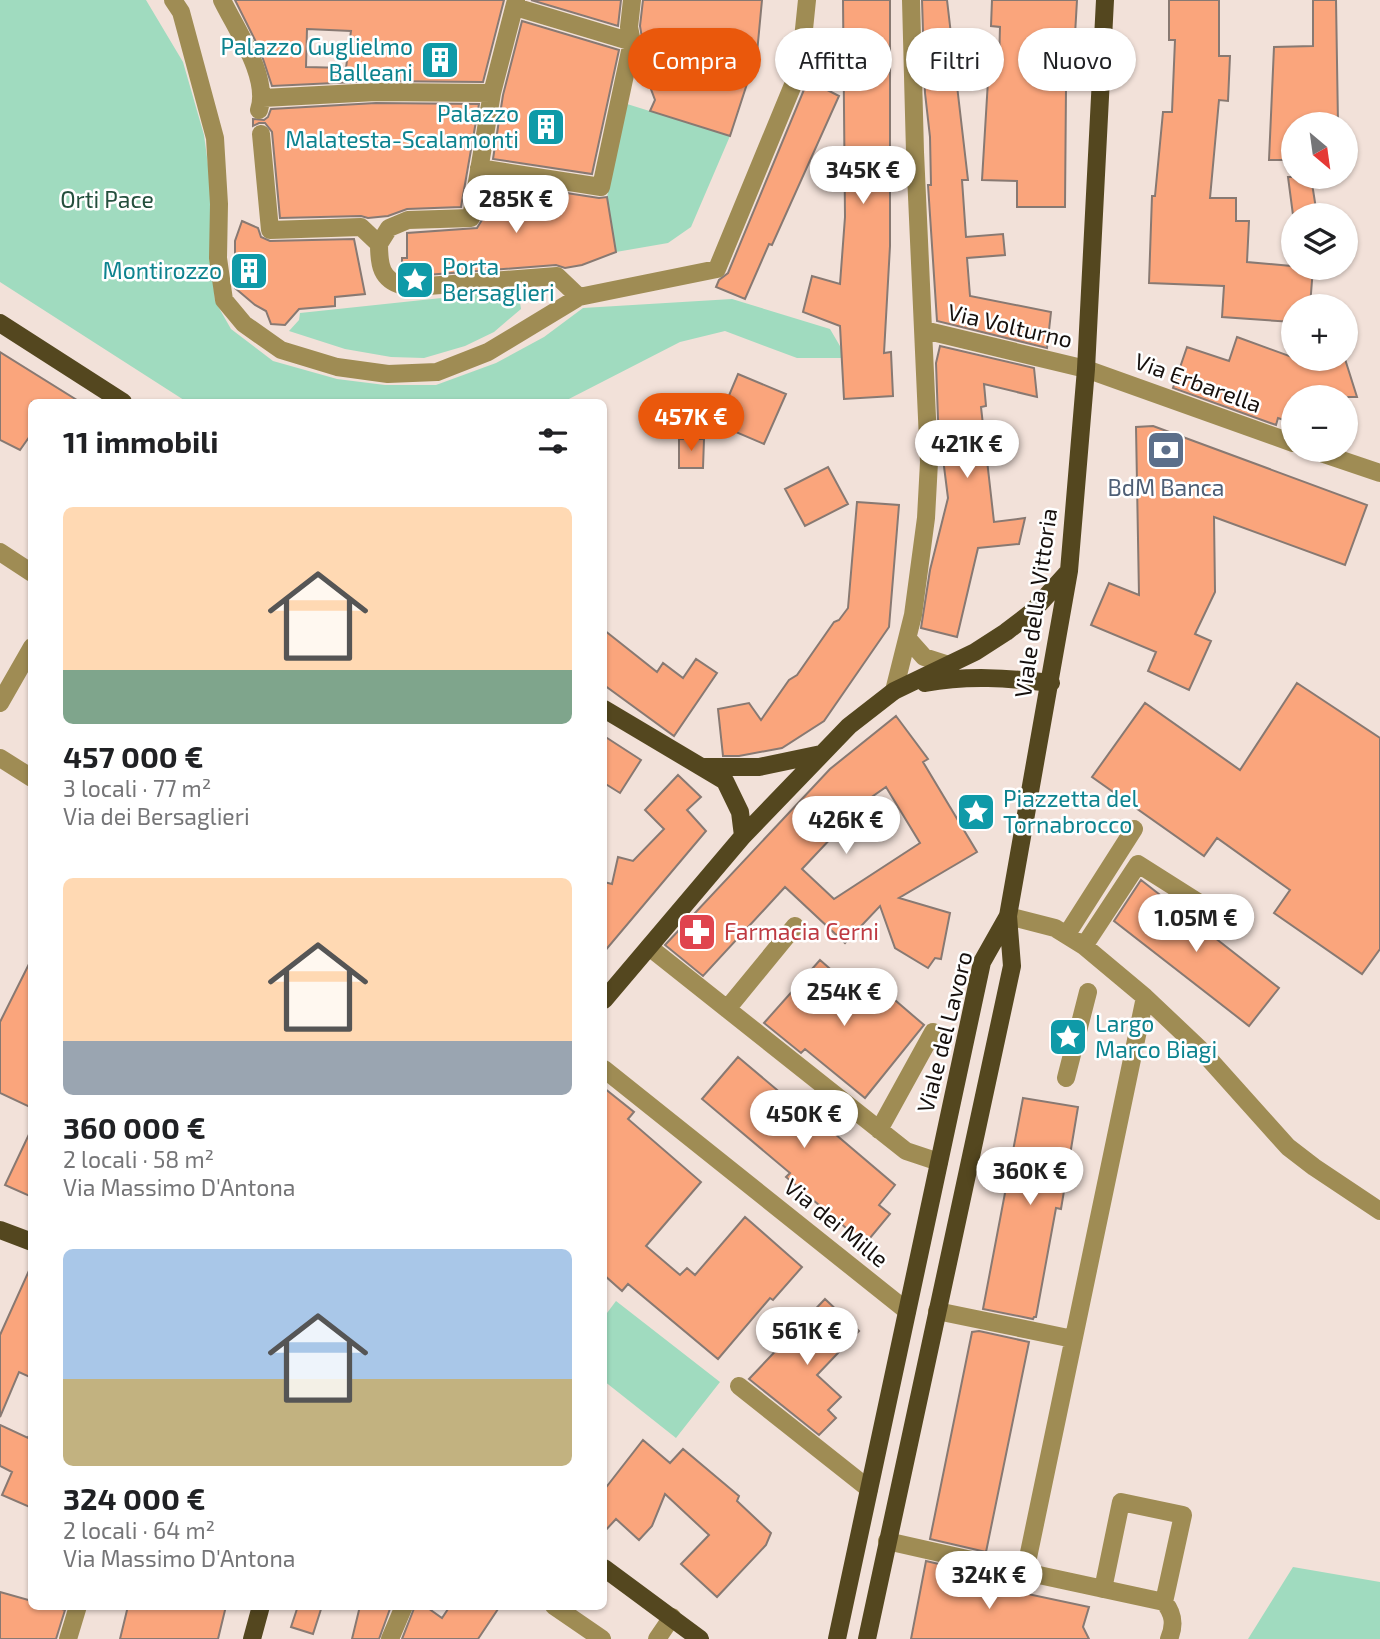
<!DOCTYPE html>
<html lang="it">
<meta charset="utf-8">
<style>
:root{--surface:#fff;--page:#f6f6f6;--text:#202124;--muted:#757577;--accent:#ea580c}
body{margin:0;font-family:"Exo 2",sans-serif;background:var(--page);color:var(--text);height:100vh;display:flex;flex-direction:column;font-size:26px;white-space:nowrap}
*{box-sizing:border-box;margin:0}
p{font-size:23px;color:var(--muted)}
.icon{flex:none;width:38px;height:38px;fill:none;stroke:currentColor;stroke-width:2;stroke-linecap:round;stroke-linejoin:round}
.map{position:relative;flex:1;overflow:hidden}
.side{position:absolute;left:28px;top:399px;width:579px;height:1211px;display:flex;flex-direction:column;background:var(--surface);border-radius:10px;box-shadow:0 2px 5px #0004}
.side>*{flex:none}
.guide{position:absolute;left:628px;top:28px;width:646px;height:63px;display:flex;gap:14px}
.needle{width:46px;rotate:151deg}
.fabs{position:absolute;left:1281px;top:112px;display:grid;gap:14px}
.fabs a{display:grid;place-items:center;width:77px;height:77px;border-radius:50%;background:var(--surface);box-shadow:0 2px 5px #0004;font-size:35px}
.price{position:absolute;translate:-50% -60px;padding:0 16px;border-radius:24px;background:#fff;color:#222;font-size:23px;line-height:46px;filter:drop-shadow(0 2px 4px #0008)}
.price::after{content:'';position:absolute;left:50%;top:42px;width:21px;height:16px;margin-left:-10px;background:inherit;clip-path:polygon(0 0,100% 0,50% 100%)}
.price.on{background:var(--accent);color:#fff}
ul{padding:0;list-style:none}
li{display:grid;align-content:center;gap:14px;height:371px;padding:0 35px}
li span{display:grid;place-items:center;height:217px;border-radius:10px;color:#555}
li>.icon{margin-inline-start:auto}
span .icon{width:126px;height:126px;fill:#fffc;stroke-width:1}
li b{font-size:30px}
h2{display:flex;justify-content:space-between;align-items:center;height:84px;padding:0 35px;font-size:30px}
.pill{padding:0 24px;border-radius:32px;background:var(--surface);box-shadow:0 2px 5px #0004;font-size:24px;line-height:63px}
.pill.on{background:var(--accent);color:#fff}
.map>svg:first-child{display:block}
.green{fill:#a0dbbf}
.building{fill:#faa57c;stroke:#887972;stroke-width:2;fill-rule:evenodd}
.lines{fill:none;stroke-linecap:round;stroke-linejoin:round}
.minor{stroke:#9f8c54;stroke-width:18}
.major{stroke:#54471f;stroke-width:18}
.labels{text-anchor:middle;stroke-width:5;stroke-linejoin:round;paint-order:stroke}
.culture-label{font-size:23px;fill:#0d838f;stroke:#fff;text-anchor:end}
.park-label{font-size:23px;fill:#244f3d;stroke:#fff}
.street-label{font-size:23px;fill:#16100d;stroke:#fff}
.service-label{font-size:23px;fill:#4e5e75;stroke:#fff}
.health-label{font-size:23px;fill:#be3a42;stroke:#fff;text-anchor:start}
</style>
<div class="map">
<svg width="1380" height="1639" viewBox="0 0 1380 1639">
<rect width="100%" height="100%" fill="#f2e1d9"/>
<path class="green" d="M0 0H146L183 62 204 135 212 194 211 261 215 301 231 329 273 361 337 379 385 385H436L496 363 544 337 583 308 732 299 830 329 847 358H797L725 331 680 342 563 402H187L0 282Z
M627 104 730 136 691 227 668 243 616 252 607 197Z
M518 290 521 309 494 332 465 346 424 358 391 357 345 349 289 331 299 320 300 313Z
M616 1301 720 1382 676 1438 604 1381V1317Z
M1293 1567 1380 1582V1639H1248Z"/>
<path class="building" d="M235 0H504L483 82 376 81 272 86 260 50ZM307 29 351 31 346 68 306 67Z
M531 0H621L618 26Z
M643 0H762L757 53 730 136 650 111 655 100 640 60 643 44 640 26Z
M843 0H890V246L884 353 891 352 893 396 844 399 840 326 803 312 812 276 840 284 845 217Z
M922 0H947L968 180H962L966 237 1003 234 1005 255 967 258 970 296 1051 312 1047 348 937 321 928 185H931L930 137 925 93Z
M992 0H1077L1072 87H1066L1065 207H1017V181L982 180 989 64 999 62 1000 27 991 26Z
M1169 0H1219V56H1230L1228 101 1219 100 1210 198H1236V221H1249L1247 262 1313 268 1310 306H1293V322L1222 317 1224 286 1149 283 1152 196H1155L1163 112H1172L1175 40H1169Z
M1313 0H1336L1338 124H1293V160H1269L1274 47 1313 46Z
M522 21 619 50 592 174 493 159 503 95Z
M808 80 839 96 772 245 769 244 745 299 716 287 719 280 728 273Z
M376 103 479 104 461 207 407 209 388 216 368 218 361 216 280 218 272 132 265 123H259L253 126V119L264 120 268 117 271 109Z
M1288 177H1311L1317 215H1293Z
M489 181 599 198 607 197 616 252 582 265 565 268 556 265 426 275 418 282 417 288 422 295 407 296 413 290 414 285 411 278 402 274V258H407V233L477 228 482 220Z
M242 221 258 228 261 237 270 241 354 239 365 294 335 297V306L299 309 285 325 271 324 266 311 255 305 235 288V241Z
M1237 337 1311 364 1329 359H1345L1357 397H1293V423L1278 418 1276 425 1173 388 1187 347 1229 361Z
M940 346 1034 368 1037 397 984 384 986 406 981 407 994 522 1025 518 1019 544 978 548 957 637 921 628 930 570 948 498 938 419 936 363Z
M0 352 80 402H32V433L20 450 0 440Z
M738 374 786 394 764 444 717 424Z
M1153 426 1367 505 1345 565 1214 517 1215 592 1195 634 1211 641 1189 690 1148 671 1156 652 1091 625 1109 583 1139 595 1136 427Z
M679 439H704L703 468H679Z
M828 467 848 504 805 526 785 489Z
M857 502 899 505 889 627 824 721 782 748 739 756H723L718 709 749 703 761 720 789 680 797 675 834 622 839 620 848 608Z
M604 630 657 672 663 663 683 678 696 659 717 673 674 736 604 685Z
M1297 683 1380 738V949L1362 974 1274 913 1290 890 1217 838 1204 856 1092 777 1145 703 1240 770Z
M896 716 928 759 923 762 977 852 899 898 950 913 941 959 935 958 928 968 895 948 880 906 845 943 785 887 703 976 665 945 830 769ZM886 787 920 843 834 899 802 869 866 801Z
M604 736 641 760 620 793 604 783Z
M678 775 701 797 687 810 706 831 604 952V882L612 884 618 857 633 861 664 829 645 810Z
M1141 880 1279 988 1249 1026 1114 921Z
M32 958V1108L0 1093V1022Z
M820 960 877 1010 889 995 924 1025 865 1098 805 1049 801 1053 764 1023Z
M738 1057 826 1131 828 1128 895 1185 879 1205 890 1214 865 1244 786 1177 790 1173 702 1099Z
M604 1088 634 1112 628 1119 701 1182 646 1246 680 1275 687 1268 695 1275 745 1217 802 1267 773 1300 770 1298 718 1359 628 1284 622 1291 604 1275Z
M1023 1098 1078 1107 1061 1209 1056 1208 1036 1317H1034L1033 1319 983 1309Z
M32 1128V1197L5 1185Z
M32 1264V1378L19 1372 0 1417V1335Z
M825 1299 859 1331 817 1375 841 1397 828 1410 836 1418 819 1435 749 1379Z
M979 1331 1029 1342 986 1552 930 1539 972 1332Z
M0 1425 28 1438 32 1429V1508L2 1495 12 1472 0 1466Z
M643 1440 670 1463 683 1449 739 1496 737 1501 771 1533 766 1545 717 1597 681 1564 709 1535 665 1494 652 1526 639 1540 616 1519 604 1532V1490Z
M926 1561 982 1574 980 1584 1089 1607 1083 1627 1089 1639H911Z
M0 1592 32 1601V1606H52L65 1610 56 1639H0Z
M128 1606H226L218 1639H120Z
M298 1606H322L313 1634 291 1627Z
M360 1606H391L379 1639H352Z
M415 1606H425L442 1618 450 1606H500L478 1639H402Z"/>
<g class="lines">
<path class="minor" d="M173 0 181 12 215 138 219 204 218 258 224 300 244 324 281 350 337 367 388 374 437 372 488 352 579 297 717 269 800 68 807 0
M222 0C236 29 270 78 259 110
M515 7 632 42
M263 98 376 92 492 93
M261 134 270 230 361 227 379 244
M479 168 601 187 632 42 629 27 632 0
M403 286C381 280 379 265 379 244L389 228 408 220 471 218 492 93 516 0
M428 286 557 276 579 297
M924 330 1086 369 1293 443
M1312 450 1380 473
M0 552 32 573
M908 639 924 657 949 665
M894 691 913 615 926 518 929 462 915 152 911 0
M0 703 32 647
M0 758 32 778
M1008 916 1055 928 1084 946 1145 997 1201 1050 1288 1147 1314 1167 1380 1211
M1067 934 1134 829
M1084 946 1138 864 1198 902
M649 947 906 1151 939 1162
M727 1009 795 926
M604 1069 907 1311
M1066 1078 1088 992
M879 1130 933 1032
M937 1311 1073 1339
M739 1386 869 1489
M887 1541 1025 1572 1145 997
M1025 1572 1164 1602C1174 1614 1175 1625 1169 1639
M1103 1589 1121 1502 1183 1515 1164 1602
M554 1606 602 1639
M68 1639 78 1606
M390 1639 404 1606
M657 1639 672 1617"/>
<path class="major" d="M0 323 123 402
M925 683C967 675 1009 678 1051 683
M604 709 725 781 740 812 743 836
M704 767H759L821 754
M604 1000 743 836 849 726 894 691 975 652 1006 632 1032 612 1069 571
M0 1230 32 1242
M604 1568 700 1639
M252 1639 261 1606
M837 1639 982 962 1008 916
M867 1639 1012 966 1008 916 1069 571 1086 369 1105 0"/>
</g>
<defs>
<symbol id="building-square" viewBox="-11 -11 22 22"><rect x="-9" y="-9" width="18" height="18" rx="4" fill="#0f9aa8" stroke="#fff"/><path d="M-4-6H4V6H1V3H-1V6H-4ZM-2.5-4.3h1.7v1.8h-1.7ZM.8-4.3h1.7v1.8H.8ZM-2.5-1h1.7V.8h-1.7ZM.8-1h1.7V.8H.8Z" fill="#fff"/></symbol>
<symbol id="sight-square" viewBox="-11 -11 22 22"><rect x="-9" y="-9" width="18" height="18" rx="4" fill="#0f9aa8" stroke="#fff"/><path d="M0-6L1.8-2.2L6-1.7L2.9 1.2L3.7 5.4L0 3.3L-3.7 5.4L-2.9 1.2L-6-1.7L-1.8-2.2Z" fill="#fff"/></symbol>
<symbol id="bank-square" viewBox="-11 -11 22 22"><rect x="-9" y="-9" width="18" height="18" rx="4" fill="#5c6f8a" stroke="#fff"/><path d="M-6-4H6V4H-6ZM0-2.3a2.3 2.3 0 1 0 0 4.6a2.3 2.3 0 1 0 0-4.6Z" fill="#fff"/></symbol>
<symbol id="pharmacy-square" viewBox="-11 -11 22 22"><rect x="-9" y="-9" width="18" height="18" rx="4" fill="#e0444e" stroke="#fff"/><path d="M-2-6h4v4h4v4h-4v4h-4v-4h-4v-4h4Z" fill="#fff"/></symbol>
</defs>
<g fill-rule="evenodd">
<use href="#building-square" x="418" y="38" width="44" height="44"/>
<use href="#building-square" x="524" y="105" width="44" height="44"/>
<use href="#building-square" x="227" y="249" width="44" height="44"/>
<use href="#sight-square" x="393" y="258" width="44" height="44"/>
<use href="#bank-square" x="1144" y="428" width="44" height="44"/>
<use href="#sight-square" x="954" y="790" width="44" height="44"/>
<use href="#pharmacy-square" x="675" y="910" width="44" height="44"/>
<use href="#sight-square" x="1046" y="1015" width="44" height="44"/>
</g>
<g class="labels">
<g class="culture-label">
<text x="413" y="55">Palazzo Guglielmo<tspan x="413" dy="26">Balleani</tspan></text>
<text x="519" y="122">Palazzo<tspan x="519" dy="26">Malatesta-Scalamonti</tspan></text>
<text x="442" y="275" text-anchor="start">Porta<tspan x="442" dy="26">Bersaglieri</tspan></text>
<text x="222" y="279">Montirozzo</text>
<text x="1003" y="807" text-anchor="start">Piazzetta del<tspan x="1003" dy="26">Tornabrocco</tspan></text>
<text x="1095" y="1032" text-anchor="start">Largo<tspan x="1095" dy="26">Marco Biagi</tspan></text>
</g>
<g class="park-label">
<text x="107" y="208">Orti Pace</text>
</g>
<g class="street-label">
<text transform="translate(1010 326) rotate(13)" y="8">Via Volturno</text>
<text transform="translate(1198 383) rotate(20)" y="8">Via Erbarella</text>
<text transform="translate(1036 603) rotate(-82)" y="8">Viale della Vittoria</text>
<text transform="translate(945 1032) rotate(-76)" y="8">Viale del Lavoro</text>
<text transform="translate(836 1223) rotate(39)" y="8">Via dei Mille</text>
</g>
<g class="service-label">
<text x="1166" y="496">BdM Banca</text>
</g>
<g class="health-label">
<text x="724" y="940">Farmacia Cerni</text>
</g>
</g>
</svg>
<div class="fabs">
<a><svg class="needle" viewBox="-14 -14 28 28"><path d="M0-13l5 13h-10z" fill="#e53935"/><path d="M0 13l5-13h-10z" fill="#757577"/></svg></a>
<a><svg class="icon" aria-label="layers" viewBox="0 0 24 24"><path d="M12 4l9 5-9 5-9-5zM3 14l9 5 9-5"/></svg></a>
<a>+</a>
<a>−</a>
</div>
<b class="price" style="left:863px;top:206px">345K €</b>
<b class="price" style="left:516px;top:235px">285K €</b>
<b class="price on" style="left:691px;top:453px">457K €</b>
<b class="price" style="left:967px;top:480px">421K €</b>
<b class="price" style="left:846px;top:856px">426K €</b>
<b class="price" style="left:1196px;top:954px">1.05M €</b>
<b class="price" style="left:844px;top:1028px">254K €</b>
<b class="price" style="left:804px;top:1150px">450K €</b>
<b class="price" style="left:1030px;top:1207px">360K €</b>
<b class="price" style="left:807px;top:1367px">561K €</b>
<b class="price" style="left:989px;top:1611px">324K €</b>
<div class="guide">
<a class="pill on">Compra</a>
<a class="pill">Affitta</a>
<a class="pill">Filtri</a>
<a class="pill">Nuovo</a>
</div>
<section class="side">
<h2>11 immobili<svg class="icon" aria-label="filters" viewBox="0 0 24 24"><path d="M4 7h16M4 17h16"/><circle cx="9" cy="7" r="2"/><circle cx="15" cy="17" r="2"/></svg></h2>
<ul>
<li><span style="background:linear-gradient(#ffd9b3 75%,#7fa58c 0)"><svg class="icon" aria-label="home" viewBox="0 0 24 24"><path d="M3 11l9-7 9 7M6 9v11h12V9"/></svg></span><div><b>457 000 €</b><p>3 locali · 77 m²</p><p>Via dei Bersaglieri</p></div></li>
<li><span style="background:linear-gradient(#ffd9b3 75%,#9aa5b1 0)"><svg class="icon" aria-label="home" viewBox="0 0 24 24"><path d="M3 11l9-7 9 7M6 9v11h12V9"/></svg></span><div><b>360 000 €</b><p>2 locali · 58 m²</p><p>Via Massimo D'Antona</p></div></li>
<li><span style="background:linear-gradient(#a9c7e8 60%,#c2b280 0)"><svg class="icon" aria-label="home" viewBox="0 0 24 24"><path d="M3 11l9-7 9 7M6 9v11h12V9"/></svg></span><div><b>324 000 €</b><p>2 locali · 64 m²</p><p>Via Massimo D'Antona</p></div></li>
</ul>
</section>
</div>
